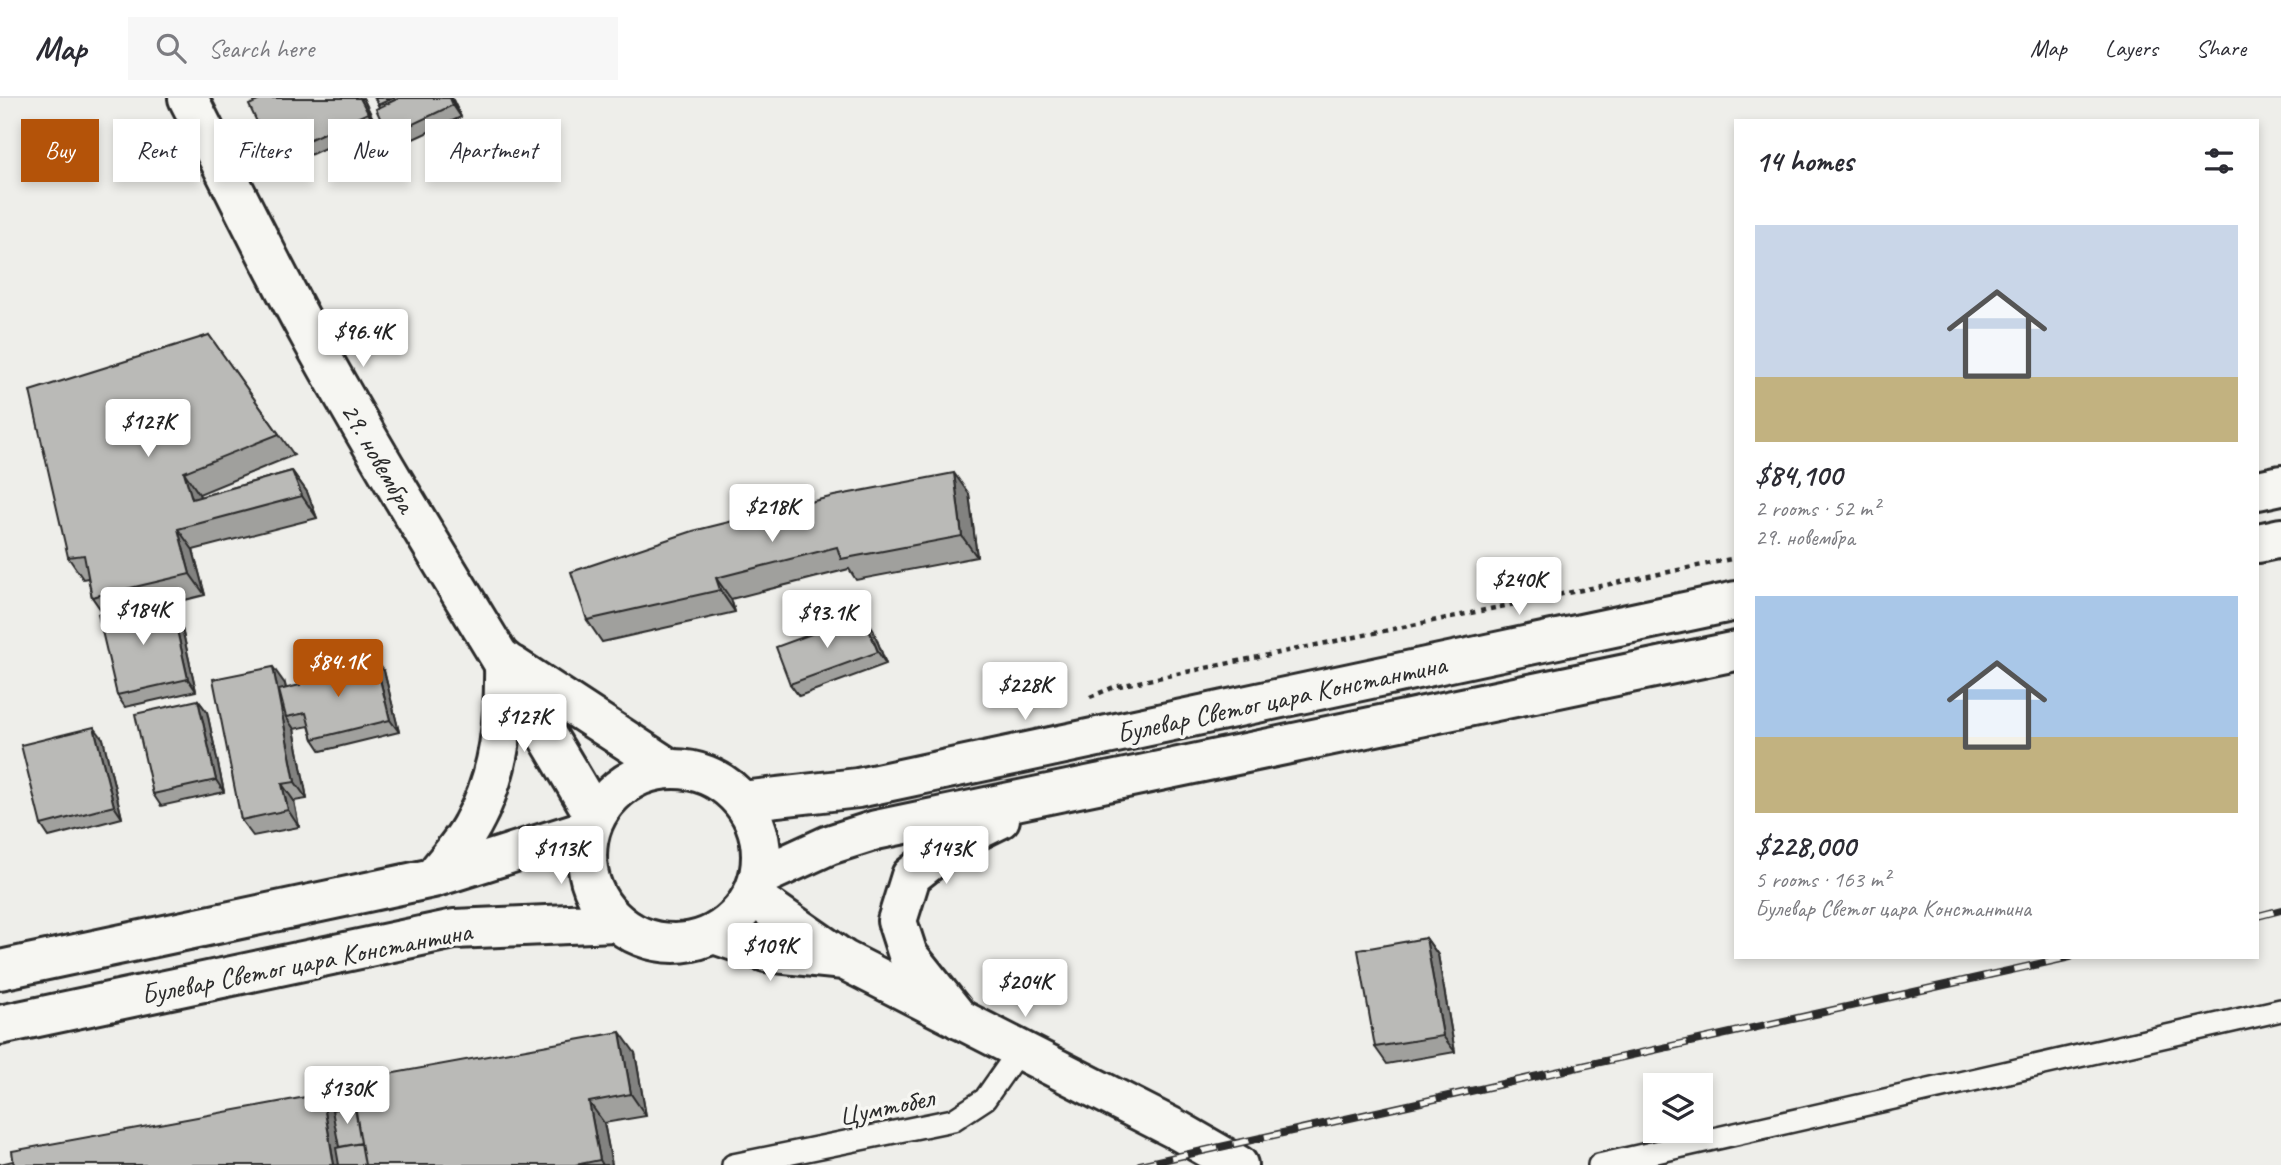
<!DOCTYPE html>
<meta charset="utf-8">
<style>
:root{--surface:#fff;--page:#f7f7f7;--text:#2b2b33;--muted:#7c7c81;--line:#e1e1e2;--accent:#b45309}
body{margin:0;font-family:Caveat,sans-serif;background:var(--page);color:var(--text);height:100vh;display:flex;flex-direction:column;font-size:26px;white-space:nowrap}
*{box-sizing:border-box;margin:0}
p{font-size:23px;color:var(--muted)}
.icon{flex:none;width:38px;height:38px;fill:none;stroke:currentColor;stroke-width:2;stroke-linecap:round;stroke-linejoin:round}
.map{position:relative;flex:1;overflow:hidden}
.sheet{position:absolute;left:1734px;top:21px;width:525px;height:840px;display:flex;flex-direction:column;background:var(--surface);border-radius:0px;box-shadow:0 4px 10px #0003}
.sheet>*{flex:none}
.banner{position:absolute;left:21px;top:21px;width:665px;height:63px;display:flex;gap:14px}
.controls{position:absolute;left:1643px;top:975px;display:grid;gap:14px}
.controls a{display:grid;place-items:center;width:70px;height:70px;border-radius:0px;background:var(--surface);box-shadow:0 4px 10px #0003;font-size:35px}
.price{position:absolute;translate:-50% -60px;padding:0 16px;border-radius:7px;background:#fff;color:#222;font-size:23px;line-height:46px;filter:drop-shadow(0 2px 4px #0008)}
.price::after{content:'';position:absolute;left:50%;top:42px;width:21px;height:16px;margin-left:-10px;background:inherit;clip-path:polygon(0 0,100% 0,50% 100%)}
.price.active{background:var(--accent);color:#fff}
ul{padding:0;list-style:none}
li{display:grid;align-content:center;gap:14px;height:371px;padding:0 21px}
li span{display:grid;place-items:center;height:217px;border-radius:0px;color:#555}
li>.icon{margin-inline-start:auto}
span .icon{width:126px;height:126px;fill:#fffc;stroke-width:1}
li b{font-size:30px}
h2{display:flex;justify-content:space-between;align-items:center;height:84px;padding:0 21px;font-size:30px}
.tag{padding:0 24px;border-radius:0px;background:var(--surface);box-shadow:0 4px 10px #0003;font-size:24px;line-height:63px}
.tag.active{background:var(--accent);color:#fff}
header{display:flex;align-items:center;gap:42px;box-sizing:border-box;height:98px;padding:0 35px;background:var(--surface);border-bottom:2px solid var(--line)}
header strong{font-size:33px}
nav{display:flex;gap:38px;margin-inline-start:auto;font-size:24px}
.search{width:490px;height:63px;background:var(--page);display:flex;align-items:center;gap:18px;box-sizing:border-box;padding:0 24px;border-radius:0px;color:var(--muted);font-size:26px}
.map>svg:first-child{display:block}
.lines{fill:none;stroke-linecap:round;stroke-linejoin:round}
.service-casing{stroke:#2b2b2b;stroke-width:26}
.minor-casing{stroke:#2b2b2b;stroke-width:44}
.secondary-casing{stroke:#2b2b2b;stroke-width:44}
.path{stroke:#2b2b2b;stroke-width:4.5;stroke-dasharray:5 5;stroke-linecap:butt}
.service{stroke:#f6f6f2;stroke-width:21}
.minor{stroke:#f6f6f2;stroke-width:38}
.secondary{stroke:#f6f6f2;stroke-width:38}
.rail-casing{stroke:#2b2b2b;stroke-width:8}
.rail{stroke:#f6f6f2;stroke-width:5;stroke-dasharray:16;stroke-linecap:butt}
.wall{fill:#a0a09d;stroke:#2b2b2b;stroke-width:2}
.shaded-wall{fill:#828280;stroke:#2b2b2b;stroke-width:2}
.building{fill:#babab7;stroke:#2b2b2b;stroke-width:2}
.labels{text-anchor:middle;stroke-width:7;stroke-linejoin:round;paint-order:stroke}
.street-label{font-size:28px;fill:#2b2b2b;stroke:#f6f6f2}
</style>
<header>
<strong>Map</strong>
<div class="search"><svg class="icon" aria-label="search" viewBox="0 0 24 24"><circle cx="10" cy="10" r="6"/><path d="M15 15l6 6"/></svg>Search here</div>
<nav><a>Map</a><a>Layers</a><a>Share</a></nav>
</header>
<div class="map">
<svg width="2281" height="1067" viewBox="0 0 2281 1067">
<rect width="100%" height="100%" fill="#eeeeea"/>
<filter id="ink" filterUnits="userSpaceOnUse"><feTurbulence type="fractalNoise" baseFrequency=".0143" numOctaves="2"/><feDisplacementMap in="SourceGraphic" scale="14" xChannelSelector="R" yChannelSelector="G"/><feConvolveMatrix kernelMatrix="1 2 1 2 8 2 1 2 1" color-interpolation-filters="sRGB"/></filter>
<g filter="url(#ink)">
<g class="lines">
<defs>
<path id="service" d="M733 1067 953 1022 985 1001 1020 951
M1599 1067 2281 912"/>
<path id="minor" d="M188 0C228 78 266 158 309 236 399 400 501 557 595 719
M511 567 670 671
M752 798 844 862 1179 1033 1238 1067
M714 836 766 854 844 862"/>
<path id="secondary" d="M2258 392 2281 387
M2258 445 2281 440
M587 758a87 87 0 1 1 174 0a87 87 0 1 1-174 0Z
M742 703 858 690 1736 503
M759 779 829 747 876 732 1736 553
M433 780C446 763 462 746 472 727 501 676 505 619 504 562
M0 872 433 780 591 730
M959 921 908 857 897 823 911 778 955 743 1000 721
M0 927 454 831 615 824"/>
</defs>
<use href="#service" class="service-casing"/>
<use href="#minor" class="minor-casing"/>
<use href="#secondary" class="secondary-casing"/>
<path class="path" d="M1090 599 1114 589 1736 460"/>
<use href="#service" class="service"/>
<use href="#minor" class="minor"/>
<use href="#secondary" class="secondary"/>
<defs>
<path id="rail" d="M2258 818 2281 812
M1140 1067 2070 859"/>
</defs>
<use href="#rail" class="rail-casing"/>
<use href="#rail" class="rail"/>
</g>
<path class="wall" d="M264 0H363L376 27 281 70 273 58Z
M375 0H394L395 2 452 0 461 19 396 49 388 38 379 9Z
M209 237 294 357 199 396 200 399 292 373 307 394 317 420 193 452 205 497 173 505 178 513 196 593 125 609 117 597 103 515 92 499 88 480 83 481 68 459Z
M969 396 977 459 856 482 849 471 731 501 735 514 602 544 587 522Z
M863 517 872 529 886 566 799 598 790 586Z
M384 573 399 634 321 653 313 641 309 628 294 631 307 701 294 703 299 729 253 738 241 722 285 586 286 591Z
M198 602 207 614 224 694 161 708 153 696Z
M103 641 122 720 49 739 41 727Z
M1426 840 1438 857 1455 954 1387 966 1375 949Z
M635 955 646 1018 604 1025 612 1067H0L332 1012Z"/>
<path class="shaded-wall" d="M360 0H363L376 27 368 15Z
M450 0H452L461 19 453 7Z
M292 373 307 394 317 420 302 398Z
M184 374 199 396 207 422 192 401Z
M954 375 969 396 977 459 962 438Z
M178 431 193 452 205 497 190 476Z
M716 480 731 501 735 514 720 492Z
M170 501 178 513 196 593 188 581Z
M863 517 872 529 886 566 878 554Z
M375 561 384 573 399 634 390 622Z
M273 569 285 586 291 618 286 619 294 631 307 701 295 684Z
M198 602 207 614 224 694 216 682Z
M94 629 103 641 122 720 114 708Z
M282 686 294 703 299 729 288 712Z
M1426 840 1438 857 1455 954 1443 938Z
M620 934 635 955 646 1018 631 996Z
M322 996 337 1018 345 1067H334Z
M589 1004 604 1025 612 1067H603L600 1062Z"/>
<path class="building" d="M264 0H360L368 15 273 58 249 7Z
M375 0H393L378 7Z
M399 0H450L453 7 388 38 376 11Z
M209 237 279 336 184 374 192 401 292 373 302 398 178 431 190 476 92 499 84 457 68 459 30 293Z
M954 375 962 438 841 461 837 449 716 480 720 492 587 522 571 474 693 433 834 398Z
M170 501 188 581 117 597 98 516Z
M863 517 878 554 790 586 776 549Z
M375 561 390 622 313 641 306 615 286 619 279 592 300 587 298 580Z
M273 569 295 684 282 686 288 712 241 722 213 581Z
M198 602 216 682 153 696 135 616Z
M94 629 114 708 41 727 21 647Z
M1426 840 1443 938 1375 949 1358 852Z
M620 934 631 996 589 1004 600 1062 575 1067H365L350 983Z
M322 996 334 1067H14L12 1053Z
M355 1007 361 1045 339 1049 332 1012Z
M361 1045 365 1067H339L336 1050Z
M13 1063 14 1067H0V1066Z"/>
</g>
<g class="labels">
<g class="street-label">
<text transform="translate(379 359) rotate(60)" y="10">29. новембра</text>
<text transform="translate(1281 600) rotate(-12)" y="10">Булевар Светог цара Константина</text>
<text transform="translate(306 864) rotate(-11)" y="10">Булевар Светог цара Константина</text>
<text transform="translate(886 1008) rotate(-12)" y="10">Цумтобел</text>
</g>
</g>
</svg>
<div class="controls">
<a><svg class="icon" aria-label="layers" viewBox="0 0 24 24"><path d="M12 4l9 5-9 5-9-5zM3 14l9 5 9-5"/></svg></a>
</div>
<b class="price" style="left:363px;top:271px">$96.4K</b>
<b class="price" style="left:148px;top:361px">$127K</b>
<b class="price" style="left:772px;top:446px">$218K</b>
<b class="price" style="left:1519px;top:519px">$240K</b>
<b class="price" style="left:143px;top:549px">$184K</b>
<b class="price" style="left:827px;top:552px">$93.1K</b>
<b class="price active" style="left:338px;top:601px">$84.1K</b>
<b class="price" style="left:1025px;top:624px">$228K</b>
<b class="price" style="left:524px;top:656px">$127K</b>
<b class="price" style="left:561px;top:788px">$113K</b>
<b class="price" style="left:946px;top:788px">$143K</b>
<b class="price" style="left:770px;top:885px">$109K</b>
<b class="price" style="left:1025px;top:921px">$204K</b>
<b class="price" style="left:347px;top:1028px">$130K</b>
<div class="banner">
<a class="tag active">Buy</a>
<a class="tag">Rent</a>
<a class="tag">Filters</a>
<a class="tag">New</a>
<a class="tag">Apartment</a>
</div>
<section class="sheet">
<h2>14 homes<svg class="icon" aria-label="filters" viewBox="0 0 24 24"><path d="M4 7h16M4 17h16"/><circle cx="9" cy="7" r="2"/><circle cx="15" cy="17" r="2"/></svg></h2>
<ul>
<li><span style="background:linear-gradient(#c9d6e8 70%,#c2b280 0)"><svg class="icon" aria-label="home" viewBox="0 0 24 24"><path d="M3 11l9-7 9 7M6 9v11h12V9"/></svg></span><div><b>$84,100</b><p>2 rooms · 52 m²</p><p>29. новембра</p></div></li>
<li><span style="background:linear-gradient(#a9c7e8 65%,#c2b280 0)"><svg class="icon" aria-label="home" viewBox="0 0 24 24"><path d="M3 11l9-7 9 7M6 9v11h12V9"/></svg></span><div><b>$228,000</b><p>5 rooms · 163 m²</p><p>Булевар Светог цара Константина</p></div></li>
</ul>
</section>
</div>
